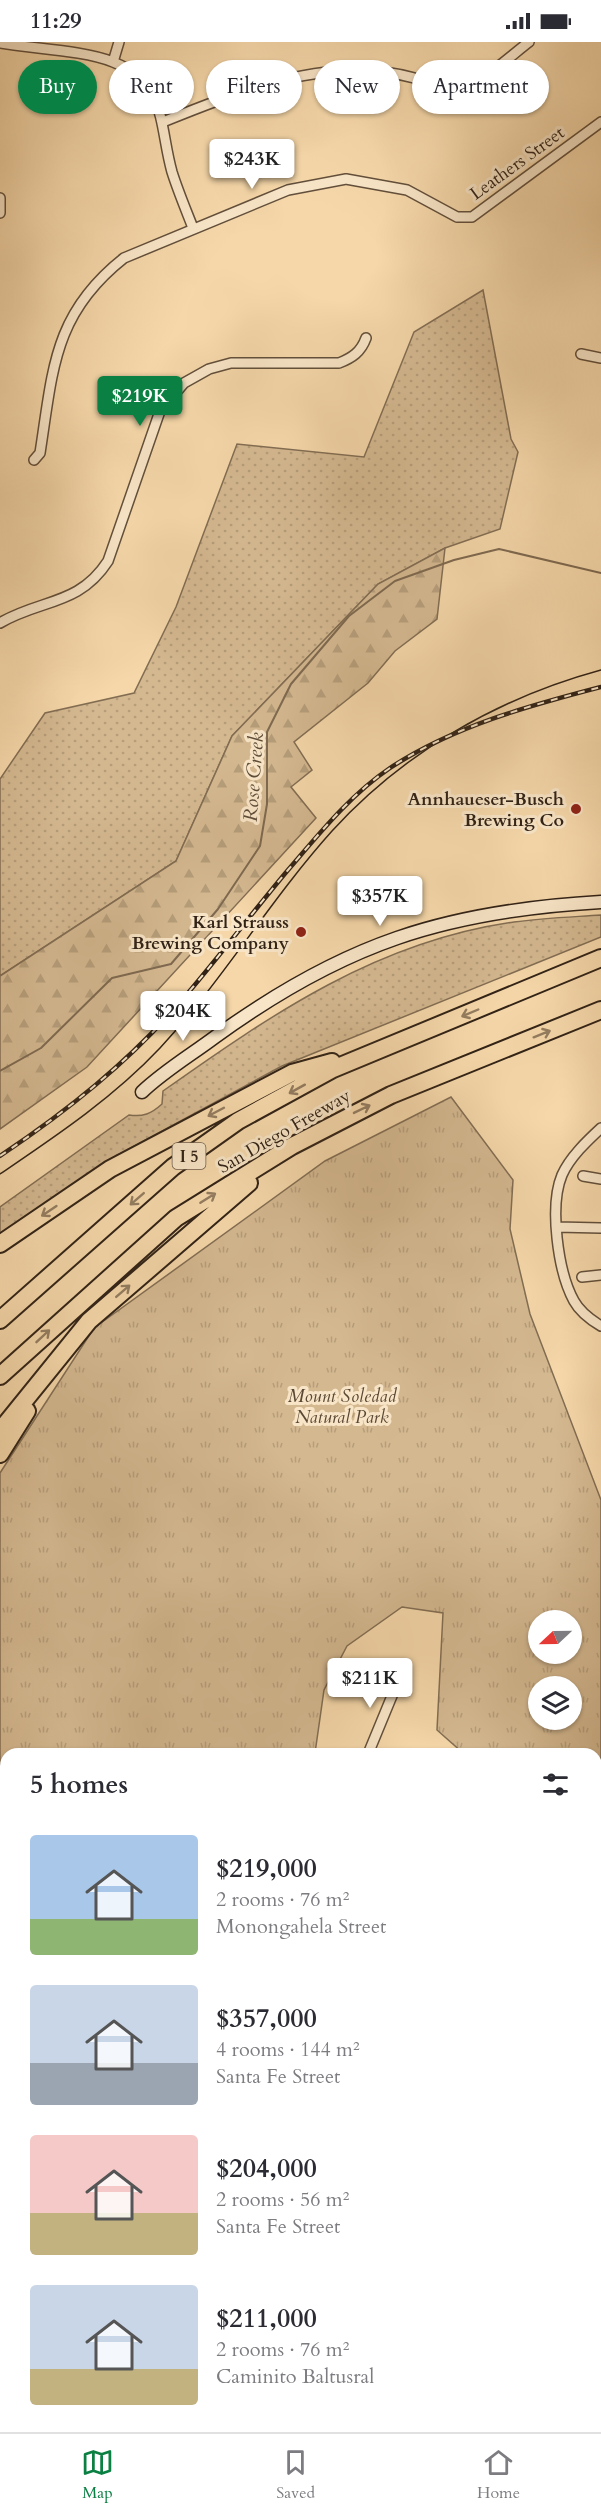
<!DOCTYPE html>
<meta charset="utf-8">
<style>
:root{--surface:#fff;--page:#f7f7f7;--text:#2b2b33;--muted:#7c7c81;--line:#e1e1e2;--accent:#0b8043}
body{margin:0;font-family:Cardo,serif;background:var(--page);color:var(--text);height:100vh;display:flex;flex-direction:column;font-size:22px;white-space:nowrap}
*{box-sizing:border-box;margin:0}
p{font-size:20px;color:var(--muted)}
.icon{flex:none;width:33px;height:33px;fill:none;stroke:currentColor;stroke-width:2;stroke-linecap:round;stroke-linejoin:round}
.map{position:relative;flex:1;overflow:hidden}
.side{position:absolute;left:0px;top:1706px;width:602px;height:686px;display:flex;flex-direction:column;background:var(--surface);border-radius:18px 18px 0 0;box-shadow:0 2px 4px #0004}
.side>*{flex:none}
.banner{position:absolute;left:18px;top:18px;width:566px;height:54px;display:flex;gap:12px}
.needle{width:39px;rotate:248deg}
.fabs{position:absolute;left:528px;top:1568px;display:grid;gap:12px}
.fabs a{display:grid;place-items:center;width:54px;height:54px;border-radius:50%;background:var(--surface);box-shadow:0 2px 4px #0004;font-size:30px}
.price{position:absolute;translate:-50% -51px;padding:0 14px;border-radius:6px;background:#fff;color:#222;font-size:20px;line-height:39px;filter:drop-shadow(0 2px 3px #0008)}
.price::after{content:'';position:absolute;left:50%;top:36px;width:18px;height:14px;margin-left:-9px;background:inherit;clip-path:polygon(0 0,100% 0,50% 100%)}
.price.on{background:var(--accent);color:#fff}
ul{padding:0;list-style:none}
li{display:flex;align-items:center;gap:18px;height:150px;padding:0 30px}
li span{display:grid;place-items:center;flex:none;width:168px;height:120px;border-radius:6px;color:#555}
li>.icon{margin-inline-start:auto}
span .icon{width:72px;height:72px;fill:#fffc;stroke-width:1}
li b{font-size:26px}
h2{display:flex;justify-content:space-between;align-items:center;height:72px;padding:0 30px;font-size:26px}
.tag{padding:0 21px;border-radius:27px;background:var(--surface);box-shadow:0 2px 4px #0004;font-size:21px;line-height:54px}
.tag.on{background:var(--accent);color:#fff}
.status{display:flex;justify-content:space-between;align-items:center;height:42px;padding:0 30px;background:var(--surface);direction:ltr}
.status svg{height:16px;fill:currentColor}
.tab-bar{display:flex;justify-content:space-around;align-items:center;height:84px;border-top:2px solid var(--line);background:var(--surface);font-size:16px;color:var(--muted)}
.tab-bar a{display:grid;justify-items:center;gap:3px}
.tab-bar .on{color:var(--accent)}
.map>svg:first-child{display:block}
.grass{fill:url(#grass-dots);stroke:#826d53;stroke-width:1.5}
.forest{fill:url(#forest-firs);stroke:#826d53;stroke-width:1.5}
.park{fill:url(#park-tufts);stroke:#826d53;stroke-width:1.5;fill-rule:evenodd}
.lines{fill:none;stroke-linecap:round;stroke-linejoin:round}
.stream{stroke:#7e6950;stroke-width:2}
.street-casing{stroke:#624f3b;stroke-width:12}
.secondary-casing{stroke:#312216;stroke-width:15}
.highway-casing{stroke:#312216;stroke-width:20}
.street{stroke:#f8e5c7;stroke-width:9}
.secondary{stroke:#f8e5c7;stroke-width:12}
.highway{stroke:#f5d7a9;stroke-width:16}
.tram{stroke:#312216;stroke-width:1.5}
.rail-casing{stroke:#312216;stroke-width:4.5}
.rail{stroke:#f8e5c7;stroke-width:2;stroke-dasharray:7;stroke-linecap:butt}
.oneway{stroke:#937c60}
.poi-dot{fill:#8f2418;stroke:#f8e5c7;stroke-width:2}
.labels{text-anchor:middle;stroke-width:6;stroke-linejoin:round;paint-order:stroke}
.shield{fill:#f8e5c7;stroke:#6d5c4b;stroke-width:1.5}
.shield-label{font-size:16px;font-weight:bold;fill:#312216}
.street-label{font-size:18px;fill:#312216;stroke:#f8e5c7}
.poi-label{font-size:18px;font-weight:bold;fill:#312216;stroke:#f8e5c7;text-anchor:end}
.park-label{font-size:18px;font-style:italic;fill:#5a4834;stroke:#f8e5c7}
.water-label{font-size:20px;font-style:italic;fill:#5e4c38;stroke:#f8e5c7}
</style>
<div class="status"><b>11:29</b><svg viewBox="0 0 49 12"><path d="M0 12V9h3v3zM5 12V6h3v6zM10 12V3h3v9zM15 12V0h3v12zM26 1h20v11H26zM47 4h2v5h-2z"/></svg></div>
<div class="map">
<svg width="601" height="2390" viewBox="0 0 601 2390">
<defs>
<pattern id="grass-dots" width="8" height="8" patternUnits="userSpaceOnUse" patternTransform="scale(1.5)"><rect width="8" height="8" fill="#d4b890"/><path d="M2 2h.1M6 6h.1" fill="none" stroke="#b69e7b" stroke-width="1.8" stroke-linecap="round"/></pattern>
<pattern id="forest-firs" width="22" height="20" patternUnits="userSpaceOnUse" patternTransform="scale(1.5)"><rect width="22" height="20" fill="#d4b890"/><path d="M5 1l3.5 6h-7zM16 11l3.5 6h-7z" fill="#b69e7b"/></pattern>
<pattern id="park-tufts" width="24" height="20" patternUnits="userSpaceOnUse" patternTransform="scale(1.5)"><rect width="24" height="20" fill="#d4b890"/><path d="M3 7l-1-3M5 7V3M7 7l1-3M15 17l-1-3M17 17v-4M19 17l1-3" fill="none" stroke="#b69e7b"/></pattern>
</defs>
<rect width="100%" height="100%" fill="#f5d7a9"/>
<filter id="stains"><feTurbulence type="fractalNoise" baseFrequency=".00333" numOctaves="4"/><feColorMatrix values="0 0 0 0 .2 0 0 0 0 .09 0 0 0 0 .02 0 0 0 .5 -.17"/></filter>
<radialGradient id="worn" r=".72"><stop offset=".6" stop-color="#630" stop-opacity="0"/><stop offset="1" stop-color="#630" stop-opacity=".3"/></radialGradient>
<path class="grass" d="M483 248 511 397 518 410 500 487 445 506 378 542 232 694 176 819 0 934V737L45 671 134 651 176 565 237 402 364 415 414 290Z
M601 873V895L282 1024 105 1120 0 1201V1165L129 1073C143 1075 151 1072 162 1062L163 1049C272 972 378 899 514 880 543 876 572 875 601 873Z"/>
<path class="forest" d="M445 506 437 577 395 609 368 641 294 700 312 728 291 745 316 776 87 1025 0 1087V934L176 819 232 694 378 542Z"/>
<path class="park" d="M451 1055 513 1138 510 1187 530 1272 601 1458V2321L596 2325V1712L463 1711 437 1688 443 1571 402 1565 347 1604 324 1648 315 1711 6 1712V1979L0 1980V1431L94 1286 325 1119ZM538 1578H572V1611H538ZM538 1644H572V1677H538Z"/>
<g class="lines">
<path class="stream" d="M0 1029 41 1006 112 936 171 922 218 867 260 804 267 762V690L291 642 349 574 395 539 454 518 499 507 601 531"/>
<defs>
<path id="street" d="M0 1C33 7 83 8 113 20 167 41 159 84 172 130 178 149 186 168 193 186
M113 20 119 0
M163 80C230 53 299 24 374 29 391 30 412 35 428 40 439 43 451 51 463 49 474 46 517 9 529 0
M0 156V171
M581 312 601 316
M34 418 40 411C53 328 53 272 124 216L288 148 346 137 407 148 457 175H472L601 80
M0 581C40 557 79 564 108 519L160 369 184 341 209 327 231 321H339C352 316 361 310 366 296
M601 1086C587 1099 570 1115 562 1133 549 1164 558 1230 574 1259 580 1270 591 1278 601 1284
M583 1134 601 1137
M557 1185 601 1186
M582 1235 601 1233
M368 1712 394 1649 402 1642
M0 2057 6 2054
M0 2259 6 2240
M199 2385 202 2390
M393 2390 396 2385"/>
<path id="secondary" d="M142 1050C164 1029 191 1013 215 995 343 902 444 869 601 860"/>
<path id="highway" d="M0 1202 110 1127 292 1031 332 1020
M0 1278 173 1125 238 1079 333 1027 601 916
M0 1334 176 1176 292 1104 391 1053 601 968
M0 1389 89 1279 249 1141
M0 1412 27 1369"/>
</defs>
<use href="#street" class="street-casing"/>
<use href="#secondary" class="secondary-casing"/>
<use href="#highway" class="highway-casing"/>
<use href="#street" class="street"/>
<use href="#secondary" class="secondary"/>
<use href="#highway" class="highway"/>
<path class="tram" d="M0 1132C56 1094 113 1056 160 1006 223 938 270 858 332 789 404 710 498 656 601 628"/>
<defs>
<path id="rail" d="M0 1114C67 1069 129 1020 182 958 218 916 252 871 288 828 319 792 350 753 390 726 454 684 528 664 601 645"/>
</defs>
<use href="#rail" class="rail-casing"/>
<use href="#rail" class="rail"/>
</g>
<defs><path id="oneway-shaft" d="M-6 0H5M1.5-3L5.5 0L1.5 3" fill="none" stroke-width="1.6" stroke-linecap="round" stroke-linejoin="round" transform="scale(1.5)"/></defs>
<g class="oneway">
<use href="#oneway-shaft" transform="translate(470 971) rotate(157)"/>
<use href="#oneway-shaft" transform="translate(542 992) rotate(-22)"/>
<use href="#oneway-shaft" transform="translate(297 1047) rotate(151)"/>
<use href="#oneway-shaft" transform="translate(362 1067) rotate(-26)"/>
<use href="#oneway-shaft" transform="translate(216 1070) rotate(152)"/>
<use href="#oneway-shaft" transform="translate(208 1156) rotate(-32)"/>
<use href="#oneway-shaft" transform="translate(137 1157) rotate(139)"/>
<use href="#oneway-shaft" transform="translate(49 1169) rotate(146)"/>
<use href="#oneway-shaft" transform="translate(123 1249) rotate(-41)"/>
<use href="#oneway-shaft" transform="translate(43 1294) rotate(-43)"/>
</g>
<g class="poi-dot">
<circle cx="576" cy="767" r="6"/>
<circle cx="301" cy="890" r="6"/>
</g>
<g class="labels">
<rect class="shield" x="172.5" y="1101" width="33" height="26" rx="4.5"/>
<g class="shield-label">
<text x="189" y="1120">I 5</text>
</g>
<g class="street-label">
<text transform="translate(517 121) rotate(-36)" y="6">Leathers Street</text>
<text transform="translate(284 1089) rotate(-30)" y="6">San Diego Freeway</text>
</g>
<g class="poi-label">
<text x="564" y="763">Annhaueser-Busch<tspan x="564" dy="21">Brewing Co</tspan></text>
<text x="289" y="886">Karl Strauss<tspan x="289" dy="21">Brewing Company</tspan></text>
</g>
<g class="park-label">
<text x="342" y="1360">Mount Soledad<tspan x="342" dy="21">Natural Park</tspan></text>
</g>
<g class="water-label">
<text transform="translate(253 735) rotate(-86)" y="7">Rose Creek</text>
</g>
</g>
<rect width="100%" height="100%" filter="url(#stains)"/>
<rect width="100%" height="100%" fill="url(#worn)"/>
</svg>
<div class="fabs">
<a><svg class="needle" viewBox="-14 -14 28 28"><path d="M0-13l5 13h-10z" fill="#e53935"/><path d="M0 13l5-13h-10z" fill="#7c7c81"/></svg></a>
<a><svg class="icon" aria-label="layers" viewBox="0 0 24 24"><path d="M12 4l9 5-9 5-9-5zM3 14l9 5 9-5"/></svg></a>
</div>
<b class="price" style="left:252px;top:148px">$243K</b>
<b class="price on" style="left:140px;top:385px">$219K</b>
<b class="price" style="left:380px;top:885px">$357K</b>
<b class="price" style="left:183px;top:1000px">$204K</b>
<b class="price" style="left:370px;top:1667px">$211K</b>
<div class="banner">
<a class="tag on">Buy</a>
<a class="tag">Rent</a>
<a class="tag">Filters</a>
<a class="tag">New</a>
<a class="tag">Apartment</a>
</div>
<section class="side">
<h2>5 homes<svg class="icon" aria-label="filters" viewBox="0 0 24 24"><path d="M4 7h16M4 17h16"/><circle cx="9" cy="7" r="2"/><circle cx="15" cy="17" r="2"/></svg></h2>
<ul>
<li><span style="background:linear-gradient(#a9c7e8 70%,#8fb573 0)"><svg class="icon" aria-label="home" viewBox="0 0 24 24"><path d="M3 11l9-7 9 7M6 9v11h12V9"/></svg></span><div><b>$219,000</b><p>2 rooms · 76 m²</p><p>Monongahela Street</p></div></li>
<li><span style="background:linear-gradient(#c9d6e8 65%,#9aa5b1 0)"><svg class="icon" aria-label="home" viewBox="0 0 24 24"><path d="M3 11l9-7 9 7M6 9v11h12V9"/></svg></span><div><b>$357,000</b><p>4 rooms · 144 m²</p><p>Santa Fe Street</p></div></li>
<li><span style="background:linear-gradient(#f6c9c9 65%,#c2b280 0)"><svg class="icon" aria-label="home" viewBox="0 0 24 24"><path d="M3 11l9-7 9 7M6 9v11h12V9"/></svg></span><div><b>$204,000</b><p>2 rooms · 56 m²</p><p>Santa Fe Street</p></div></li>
<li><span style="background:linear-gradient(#c9d6e8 70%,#c2b280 0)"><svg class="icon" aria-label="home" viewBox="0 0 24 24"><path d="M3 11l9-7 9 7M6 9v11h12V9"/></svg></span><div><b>$211,000</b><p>2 rooms · 76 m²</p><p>Caminito Baltusral</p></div></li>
</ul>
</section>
</div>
<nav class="tab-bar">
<a class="on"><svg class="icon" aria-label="map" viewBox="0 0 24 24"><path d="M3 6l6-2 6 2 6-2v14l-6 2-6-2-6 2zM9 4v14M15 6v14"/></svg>Map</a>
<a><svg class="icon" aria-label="saved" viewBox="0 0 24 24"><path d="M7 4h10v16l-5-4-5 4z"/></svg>Saved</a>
<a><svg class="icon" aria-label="home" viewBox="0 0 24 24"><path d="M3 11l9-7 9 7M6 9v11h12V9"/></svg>Home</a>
</nav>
